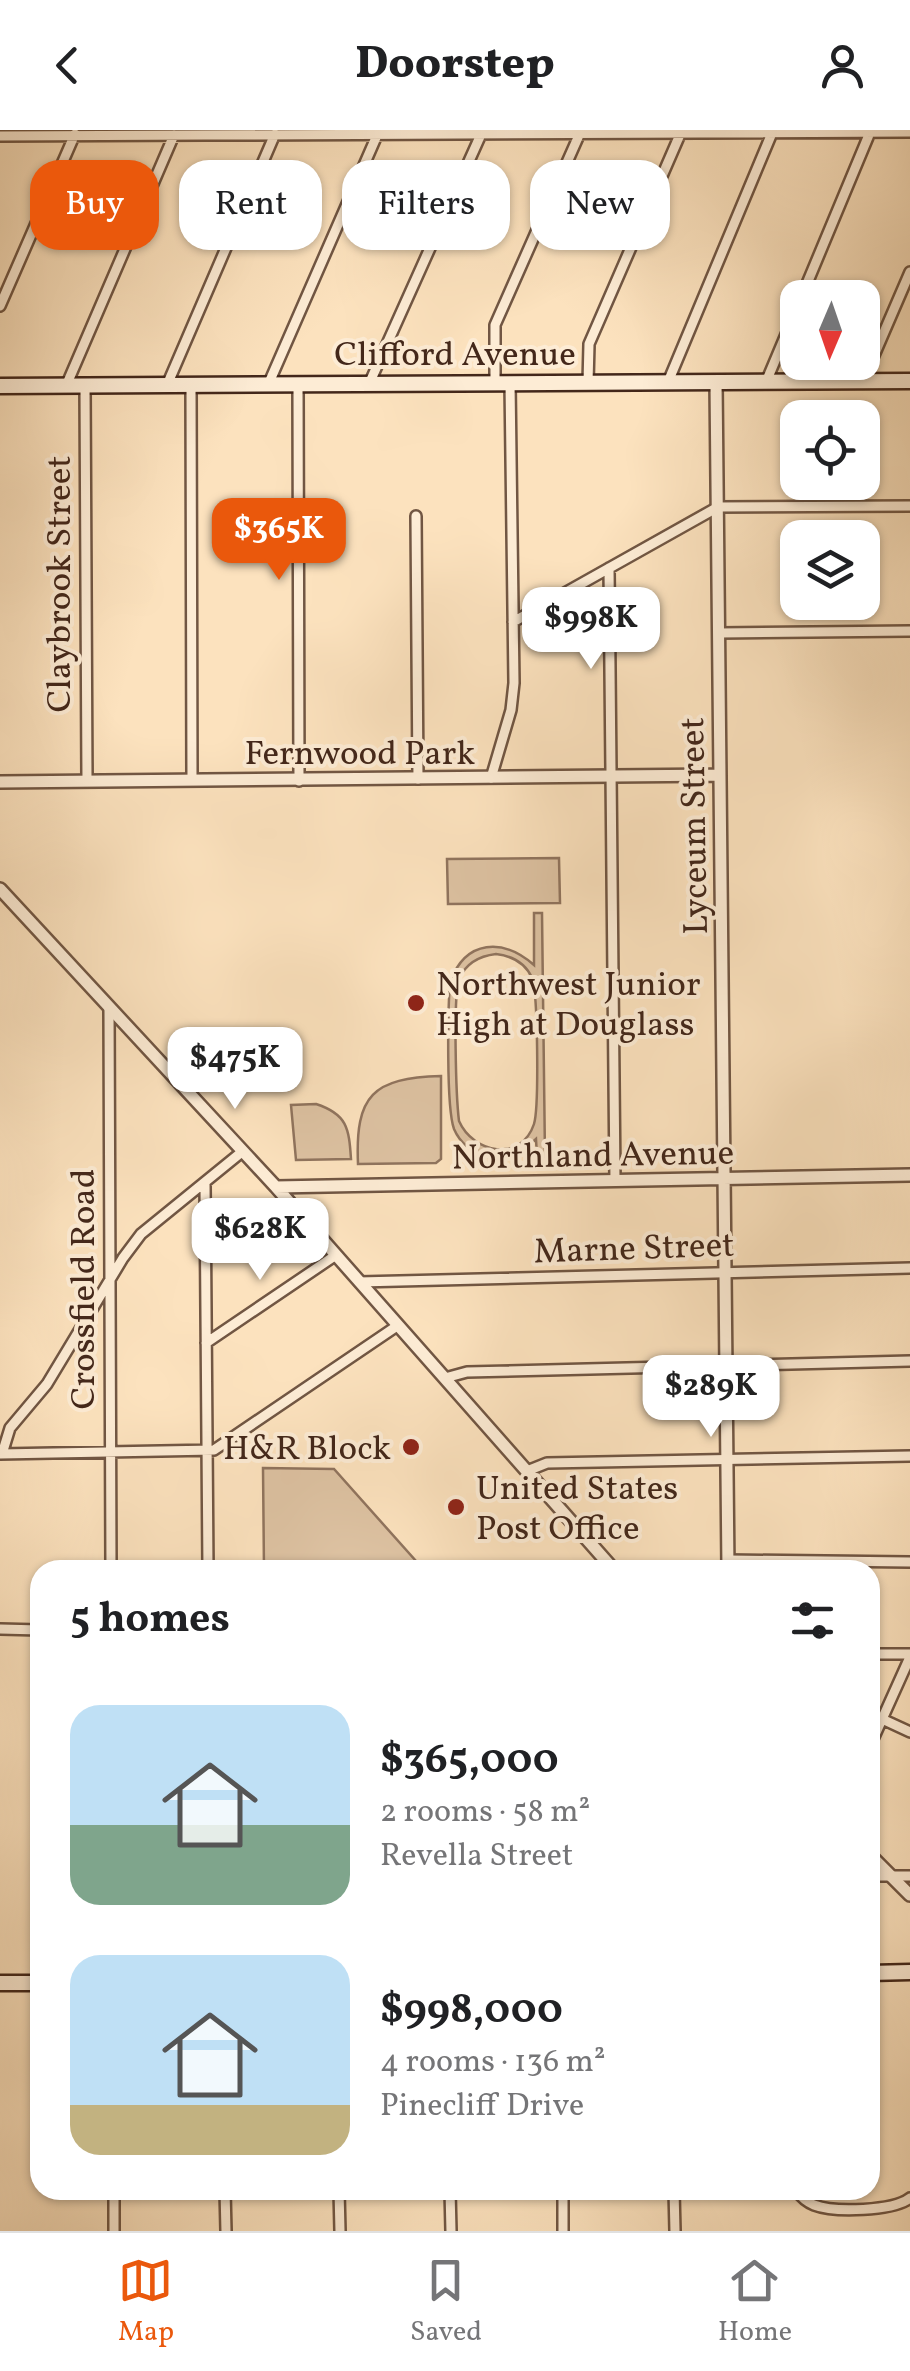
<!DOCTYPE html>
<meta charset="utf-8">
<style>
:root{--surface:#fff;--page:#f6f6f6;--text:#202124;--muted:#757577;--line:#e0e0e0;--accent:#ea580c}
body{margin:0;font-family:Vollkorn,serif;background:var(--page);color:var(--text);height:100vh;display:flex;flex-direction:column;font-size:38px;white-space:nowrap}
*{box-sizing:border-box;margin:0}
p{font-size:32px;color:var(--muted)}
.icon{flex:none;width:55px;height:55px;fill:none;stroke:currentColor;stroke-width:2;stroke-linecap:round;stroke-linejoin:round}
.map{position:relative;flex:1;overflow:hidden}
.side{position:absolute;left:30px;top:1430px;width:850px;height:640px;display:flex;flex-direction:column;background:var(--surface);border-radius:30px;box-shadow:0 2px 8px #0004}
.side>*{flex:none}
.banner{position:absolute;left:30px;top:30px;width:850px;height:90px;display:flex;gap:20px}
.needle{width:65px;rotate:182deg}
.fabs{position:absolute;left:780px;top:150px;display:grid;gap:20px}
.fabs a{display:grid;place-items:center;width:100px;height:100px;border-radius:20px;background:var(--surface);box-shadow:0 2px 8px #0004;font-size:50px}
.price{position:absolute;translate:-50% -85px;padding:0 22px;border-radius:20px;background:#fff;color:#222;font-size:32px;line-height:65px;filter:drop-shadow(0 2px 5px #0008)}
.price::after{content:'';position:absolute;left:50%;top:60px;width:30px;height:22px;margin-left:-15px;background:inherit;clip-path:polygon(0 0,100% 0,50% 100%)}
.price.selected{background:var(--accent);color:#fff}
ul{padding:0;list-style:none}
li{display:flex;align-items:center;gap:30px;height:250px;padding:0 40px}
li span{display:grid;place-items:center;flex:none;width:280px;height:200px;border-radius:30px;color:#555}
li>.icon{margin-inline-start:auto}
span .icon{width:120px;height:120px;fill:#fffc;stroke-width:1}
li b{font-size:42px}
h2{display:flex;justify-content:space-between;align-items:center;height:120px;padding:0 40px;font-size:42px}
.pill{padding:0 35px;border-radius:30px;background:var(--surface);box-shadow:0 2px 8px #0004;font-size:35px;line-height:90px}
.pill.selected{background:var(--accent);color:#fff}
header{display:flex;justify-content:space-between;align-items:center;height:130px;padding:0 40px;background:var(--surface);font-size:45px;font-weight:800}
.tabs{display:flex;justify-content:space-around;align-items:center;height:140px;border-top:2px solid var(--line);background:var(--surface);font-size:28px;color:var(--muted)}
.tabs a{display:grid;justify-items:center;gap:5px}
.tabs .selected{color:var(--accent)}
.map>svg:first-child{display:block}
.green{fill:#ddc2a2;stroke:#90745e;stroke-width:2.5;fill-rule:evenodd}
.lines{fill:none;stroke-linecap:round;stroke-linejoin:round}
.minor-casing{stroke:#715643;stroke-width:14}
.tertiary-casing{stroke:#715643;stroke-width:16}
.secondary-casing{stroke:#43271a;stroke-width:19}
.minor{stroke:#fdecd5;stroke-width:9}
.tertiary{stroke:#fdecd5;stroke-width:11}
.secondary{stroke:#fdecd5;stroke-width:14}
.poi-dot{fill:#8f2418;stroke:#fdecd5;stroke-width:4}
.labels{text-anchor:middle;stroke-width:8;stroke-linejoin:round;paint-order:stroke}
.street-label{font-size:35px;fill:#43271a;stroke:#fdecd5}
.poi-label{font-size:35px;fill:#43271a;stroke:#fdecd5;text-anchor:start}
</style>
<header><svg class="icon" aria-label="back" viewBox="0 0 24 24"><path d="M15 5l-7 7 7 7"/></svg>Doorstep<svg class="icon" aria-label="person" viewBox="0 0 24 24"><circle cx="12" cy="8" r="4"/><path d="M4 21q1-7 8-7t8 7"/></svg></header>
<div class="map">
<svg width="910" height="2101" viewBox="0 0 910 2101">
<rect width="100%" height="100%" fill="#fce2be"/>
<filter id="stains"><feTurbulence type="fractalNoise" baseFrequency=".002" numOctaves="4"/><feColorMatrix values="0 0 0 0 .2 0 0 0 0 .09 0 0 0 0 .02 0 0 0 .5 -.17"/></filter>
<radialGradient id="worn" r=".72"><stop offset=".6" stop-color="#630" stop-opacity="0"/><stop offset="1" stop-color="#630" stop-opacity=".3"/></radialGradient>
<path class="green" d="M559 728 560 773 448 774 447 729Z
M534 783H542L545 1027H537L536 1009C523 1022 507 1031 488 1027 473 1024 460 1013 454 999 446 977 448 878 450 852 466 809 503 808 534 835ZM496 824C512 826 525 832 532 848 538 862 539 978 534 994 521 1033 473 1023 459 991 456 967 453 868 459 849 466 833 479 826 496 824Z
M441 946V1029L436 1033 358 1034C355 965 373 948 441 946Z
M316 974C347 984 349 998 351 1029L296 1030 291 975Z
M263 1338 334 1339 424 1440H264Z"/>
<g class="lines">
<defs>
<path id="minor" d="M0 6 910 2
M801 168 871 0
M0 176 75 4
M863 251 910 142
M668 252 772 3
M766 252 798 176
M495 253V195L580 3
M588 253 589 214 682 0
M298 254 299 651
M369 254 483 0
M167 255 275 4
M191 255 192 650
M268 255 378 3
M66 256 174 5
M85 256 87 651
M416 386 418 649
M609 438 615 1051
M513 492 718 377 910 376
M719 503 910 501
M491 648 511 580 514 553 510 253
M109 877 111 1440
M205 1054 208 1440
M359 1152 910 1138
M206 1213 336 1125
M445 1248 467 1242 910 1231
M0 1324 214 1320 397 1196
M2 1324 10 1298 47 1254 123 1128 141 1104 243 1021
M527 1341 547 1333 910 1326
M728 1430 910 1432
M0 1499 40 1500
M870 1524H910
M882 1589 910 1602
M870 1616 910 1527
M870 1746H910
M114 2060V2101
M225 2060 226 2101
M339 2060 340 2101
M450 2060 451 2101
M563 2060V2101
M674 2060 675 2101
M796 2060C801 2067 806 2072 814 2075 835 2083 893 2081 910 2068"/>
<path id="tertiary" d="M716 252 728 1440
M0 652 720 645
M0 759 276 1057 614 1440
M276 1057 910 1045
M870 1725 910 1765"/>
<path id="secondary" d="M0 256 910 251
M870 1843 910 1842
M0 1853H40"/>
</defs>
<use href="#minor" class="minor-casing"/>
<use href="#tertiary" class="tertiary-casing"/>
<use href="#secondary" class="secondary-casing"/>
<use href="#minor" class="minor"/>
<use href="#tertiary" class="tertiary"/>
<use href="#secondary" class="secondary"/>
</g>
<g class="poi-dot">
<circle cx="416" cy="873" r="10"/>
<circle cx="411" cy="1317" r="10"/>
<circle cx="456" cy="1377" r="10"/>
</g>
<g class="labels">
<g class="street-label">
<text x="455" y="235">Clifford Avenue</text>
<text transform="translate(58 454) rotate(-90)" y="12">Claybrook Street</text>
<text x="360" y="634">Fernwood Park</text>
<text transform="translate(693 696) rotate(-91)" y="12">Lyceum Street</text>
<text transform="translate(593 1024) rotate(-1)" y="12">Northland Avenue</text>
<text transform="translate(634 1117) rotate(-2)" y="12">Marne Street</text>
<text transform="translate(82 1159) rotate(-90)" y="12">Crossfield Road</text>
</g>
<g class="poi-label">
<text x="436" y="865">Northwest Junior<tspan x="436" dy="40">High at Douglass</tspan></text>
<text x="391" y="1329" text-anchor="end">H&amp;R Block</text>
<text x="476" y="1369">United States<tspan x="476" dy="40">Post Office</tspan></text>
</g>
</g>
<rect width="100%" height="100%" filter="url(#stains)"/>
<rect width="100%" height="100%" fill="url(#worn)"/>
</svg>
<div class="fabs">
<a><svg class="needle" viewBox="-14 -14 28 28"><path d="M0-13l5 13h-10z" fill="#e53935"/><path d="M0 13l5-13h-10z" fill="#757577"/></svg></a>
<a><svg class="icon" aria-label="locate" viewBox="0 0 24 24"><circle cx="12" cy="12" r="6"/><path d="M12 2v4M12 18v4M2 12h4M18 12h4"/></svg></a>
<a><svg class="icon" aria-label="layers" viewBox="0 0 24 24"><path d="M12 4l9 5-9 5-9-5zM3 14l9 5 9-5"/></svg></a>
</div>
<b class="price selected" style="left:279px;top:453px">$365K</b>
<b class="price" style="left:591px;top:542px">$998K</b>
<b class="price" style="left:235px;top:982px">$475K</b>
<b class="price" style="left:260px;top:1153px">$628K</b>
<b class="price" style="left:711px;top:1310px">$289K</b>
<div class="banner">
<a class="pill selected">Buy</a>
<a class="pill">Rent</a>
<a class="pill">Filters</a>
<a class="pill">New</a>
</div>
<section class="side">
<h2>5 homes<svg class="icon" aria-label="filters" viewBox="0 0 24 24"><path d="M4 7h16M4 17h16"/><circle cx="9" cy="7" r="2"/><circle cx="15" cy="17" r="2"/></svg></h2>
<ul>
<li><span style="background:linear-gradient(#bfe0f5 60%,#7fa58c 0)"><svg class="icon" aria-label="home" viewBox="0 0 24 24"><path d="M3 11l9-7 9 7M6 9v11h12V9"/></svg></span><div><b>$365,000</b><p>2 rooms · 58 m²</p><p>Revella Street</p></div></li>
<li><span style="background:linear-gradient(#bfe0f5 75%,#c2b280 0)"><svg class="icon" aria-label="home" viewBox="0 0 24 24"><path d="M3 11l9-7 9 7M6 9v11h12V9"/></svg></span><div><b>$998,000</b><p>4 rooms · 136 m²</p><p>Pinecliff Drive</p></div></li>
</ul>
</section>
</div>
<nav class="tabs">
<a class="selected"><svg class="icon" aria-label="map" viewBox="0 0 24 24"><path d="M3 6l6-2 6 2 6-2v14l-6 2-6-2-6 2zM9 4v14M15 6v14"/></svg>Map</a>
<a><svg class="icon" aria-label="saved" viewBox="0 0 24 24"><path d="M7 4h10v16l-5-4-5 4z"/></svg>Saved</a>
<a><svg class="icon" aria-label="home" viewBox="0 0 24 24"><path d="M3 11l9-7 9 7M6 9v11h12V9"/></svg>Home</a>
</nav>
